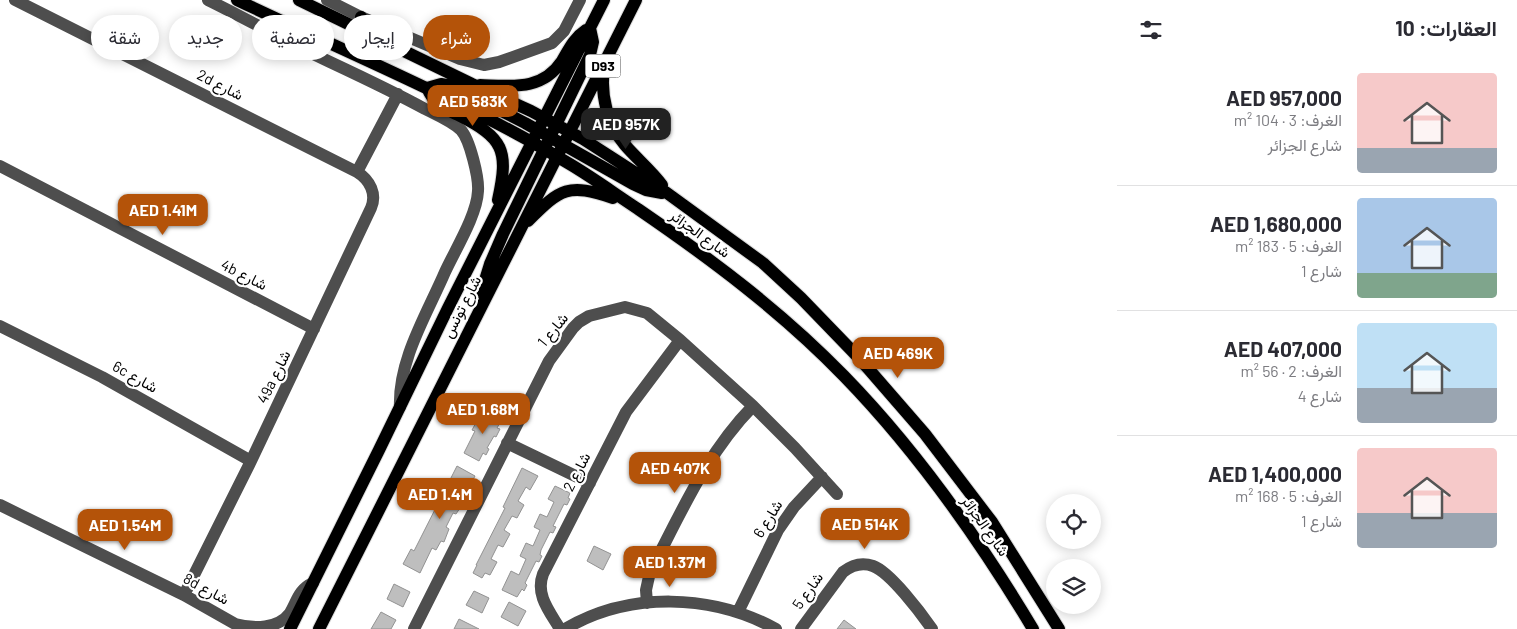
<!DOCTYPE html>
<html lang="ar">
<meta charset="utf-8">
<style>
:root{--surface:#fff;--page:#f2f2f3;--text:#2b2b33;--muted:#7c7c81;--line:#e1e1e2;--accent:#b45309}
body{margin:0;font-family:Barlow,Vazirmatn,sans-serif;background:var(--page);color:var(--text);direction:rtl;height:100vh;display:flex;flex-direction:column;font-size:19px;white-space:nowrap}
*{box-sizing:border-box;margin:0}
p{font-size:16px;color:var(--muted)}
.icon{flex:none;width:28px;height:28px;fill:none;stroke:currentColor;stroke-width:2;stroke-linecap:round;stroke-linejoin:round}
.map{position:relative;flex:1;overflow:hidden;direction:ltr}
.details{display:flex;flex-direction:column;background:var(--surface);width:400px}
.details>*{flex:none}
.guide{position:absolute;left:15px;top:15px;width:475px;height:45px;direction:rtl;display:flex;gap:10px}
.fabs{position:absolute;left:1046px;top:494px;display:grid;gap:10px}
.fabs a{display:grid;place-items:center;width:55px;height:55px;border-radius:50%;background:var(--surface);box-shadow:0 2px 12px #0003;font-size:25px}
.price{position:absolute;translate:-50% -42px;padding:0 11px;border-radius:10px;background:var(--accent);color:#fff;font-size:16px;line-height:32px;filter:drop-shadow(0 1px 2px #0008)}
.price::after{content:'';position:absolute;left:50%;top:30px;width:15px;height:11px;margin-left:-8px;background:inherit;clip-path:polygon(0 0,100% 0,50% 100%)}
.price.active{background:#222;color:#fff}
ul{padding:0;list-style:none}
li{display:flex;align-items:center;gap:15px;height:125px;padding:0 20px}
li+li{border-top:1px solid var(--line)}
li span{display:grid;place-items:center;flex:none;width:140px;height:100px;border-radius:5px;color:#555}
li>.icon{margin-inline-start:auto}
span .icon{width:60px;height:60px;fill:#fffc;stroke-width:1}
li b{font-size:21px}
h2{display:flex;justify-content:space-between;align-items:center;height:60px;padding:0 20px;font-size:21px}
.tag{padding:0 18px;border-radius:22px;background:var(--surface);box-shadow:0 2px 12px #0003;font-size:18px;line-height:45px}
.tag.active{background:var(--accent);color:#fff}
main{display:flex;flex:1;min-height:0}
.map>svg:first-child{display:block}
.building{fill:#bebebe;stroke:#929292}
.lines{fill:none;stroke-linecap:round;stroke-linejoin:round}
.major-casing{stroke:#dbdbdb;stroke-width:14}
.minor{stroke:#4e4e4e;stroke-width:12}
.major{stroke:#000;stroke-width:12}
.labels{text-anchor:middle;stroke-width:4.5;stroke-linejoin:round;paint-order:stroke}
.shield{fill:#fff;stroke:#4c4c4c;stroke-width:1}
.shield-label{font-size:14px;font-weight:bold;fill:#000}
.street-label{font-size:15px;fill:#000;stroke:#fff}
</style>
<main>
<section class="details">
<h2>العقارات: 10<svg class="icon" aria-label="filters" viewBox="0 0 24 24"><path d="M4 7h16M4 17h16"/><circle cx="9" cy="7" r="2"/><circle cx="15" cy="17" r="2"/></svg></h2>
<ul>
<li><span style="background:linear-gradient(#f6c9c9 75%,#9aa5b1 0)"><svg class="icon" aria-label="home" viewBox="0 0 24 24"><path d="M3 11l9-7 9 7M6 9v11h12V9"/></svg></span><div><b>AED 957,000</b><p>الغرف: 3 · 104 m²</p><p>شارع الجزائر</p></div></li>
<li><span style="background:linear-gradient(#a9c7e8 75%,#7fa58c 0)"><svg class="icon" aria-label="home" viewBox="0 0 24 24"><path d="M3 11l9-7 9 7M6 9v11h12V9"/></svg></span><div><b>AED 1,680,000</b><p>الغرف: 5 · 183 m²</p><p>شارع 1</p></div></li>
<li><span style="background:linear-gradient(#bfe0f5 65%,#9aa5b1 0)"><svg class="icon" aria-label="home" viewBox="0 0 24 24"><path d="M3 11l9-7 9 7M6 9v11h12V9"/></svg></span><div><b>AED 407,000</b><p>الغرف: 2 · 56 m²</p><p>شارع 4</p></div></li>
<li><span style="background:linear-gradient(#f6c9c9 65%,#9aa5b1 0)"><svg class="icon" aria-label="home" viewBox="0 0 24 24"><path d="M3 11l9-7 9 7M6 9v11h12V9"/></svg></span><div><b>AED 1,400,000</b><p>الغرف: 5 · 168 m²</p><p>شارع 1</p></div></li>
</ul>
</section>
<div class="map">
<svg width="1117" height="629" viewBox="0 0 1117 629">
<rect width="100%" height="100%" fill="#fff"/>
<path class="building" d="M483 410 502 419 497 428 500 429 496 437 494 436 487 448 489 449 486 455 483 453 479 461 464 453 475 431 472 430Z
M457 466 475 476 468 489 465 487 458 501 460 502 458 507 460 508 456 514 453 513 446 527 449 529 444 542 441 541 436 550 432 548 420 573 403 564 411 549 414 551Z
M522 468 538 476 530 490 526 487 518 501 524 505 517 518 512 516 504 530 510 534 503 547 498 545 491 559 497 562 490 575 485 573 482 578 473 573 477 565H476L505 508 503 507Z
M555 486 570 493 568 498 570 499 567 505 564 504 553 526 556 527 553 533 550 532 541 550 540 555 542 556 539 562 536 561 525 583 527 585 524 591 522 589 517 597 502 590 511 571 519 575 526 559 520 556 526 543 533 546 540 530 534 527 540 514 547 517 554 502 548 499Z
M594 546 611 554 603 570 587 561Z
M394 584 410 592 403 607 387 599Z
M474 591 489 598 482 613 466 605Z
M509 602 526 611 518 626 501 617Z
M381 612 396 620 391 629H371Z
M459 619 479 629H454Z
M844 620 856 629H837Z"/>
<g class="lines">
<defs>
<path id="major" d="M237 0C348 53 463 100 568 163 592 177 615 194 638 209 711 259 782 312 844 376 917 451 979 539 1033 629
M299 0 472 84 531 111 583 139 667 193 763 263 801 298 859 358 925 434 992 522 1059 629
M361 17 370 36
M604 69C600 96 608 125 625 145 637 159 651 170 662 185
M480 85C512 86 542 91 562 61 569 49 574 38 586 30
M427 88 441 84 453 86 525 123 633 184 646 190 662 193
M427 88C435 105 442 107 458 115 504 138 509 150 498 200
M528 221C561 188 568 183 613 198
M481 293 490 264 503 234 590 55 593 42 590 28
M290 629 379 450 448 308 604 0
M319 629 636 0"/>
</defs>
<use href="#major" class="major-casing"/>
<path class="minor" d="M15 0 357 172C370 180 377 194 371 208L251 461 184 595
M208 0C249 20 289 43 330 62 362 77 394 92 425 109 437 115 451 121 461 130 470 140 479 178 478 191 477 215 455 250 445 272 427 314 398 360 400 407
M327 0 361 17 460 59 484 65 499 62 552 43 564 31 580 0
M0 166 314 329
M357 172 398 94
M0 326 102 377 251 461
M507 443 590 483
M0 505 184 595 244 629
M647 603 646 590 650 572C681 513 706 454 753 406
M738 612 778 530 794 507 822 477
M235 624C254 629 278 629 290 613 297 601 299 589 313 583
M414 629 549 361 573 328 579 322 589 316 625 307 647 313 680 340 753 406 795 448 837 494
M560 629C550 612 535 595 543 574L626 412 680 340
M565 629C630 591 712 594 776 629
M801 629 843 572C852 565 862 562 873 566 890 572 921 613 932 629"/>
<use href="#major" class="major"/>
</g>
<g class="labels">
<rect class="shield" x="585.5" y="54.5" width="35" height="23" rx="4"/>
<g class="shield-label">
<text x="603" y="71">D93</text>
</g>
<g class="street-label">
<text transform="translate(220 85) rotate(27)" y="5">2d شارع</text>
<text transform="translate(700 234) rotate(36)" y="5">شارع الجزائر</text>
<text transform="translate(244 275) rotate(27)" y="5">4b شارع</text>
<text transform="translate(462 307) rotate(-63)" y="5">شارع تونس</text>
<text transform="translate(553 330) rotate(-51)" y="5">شارع 1</text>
<text transform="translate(135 377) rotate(29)" y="5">6c شارع</text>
<text transform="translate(274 377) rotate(-64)" y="5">49a شارع</text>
<text transform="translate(577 472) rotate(-63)" y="5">شارع 2</text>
<text transform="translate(768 519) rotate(-58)" y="5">شارع 6</text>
<text transform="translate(985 526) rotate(55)" y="5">شارع الجزائر</text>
<text transform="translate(206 589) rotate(28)" y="5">8d شارع</text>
<text transform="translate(808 591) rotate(-55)" y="5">شارع 5</text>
</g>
</g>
</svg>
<div class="fabs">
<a><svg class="icon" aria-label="locate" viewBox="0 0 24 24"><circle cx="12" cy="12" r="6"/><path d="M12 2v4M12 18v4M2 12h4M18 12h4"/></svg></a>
<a><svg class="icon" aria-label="layers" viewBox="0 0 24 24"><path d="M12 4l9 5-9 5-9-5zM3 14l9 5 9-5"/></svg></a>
</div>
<b class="price" style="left:473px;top:127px">AED 583K</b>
<b class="price active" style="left:626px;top:150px">AED 957K</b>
<b class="price" style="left:163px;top:236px">AED 1.41M</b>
<b class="price" style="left:898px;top:379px">AED 469K</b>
<b class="price" style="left:483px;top:435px">AED 1.68M</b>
<b class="price" style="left:675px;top:494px">AED 407K</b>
<b class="price" style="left:440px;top:520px">AED 1.4M</b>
<b class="price" style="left:865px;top:550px">AED 514K</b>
<b class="price" style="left:125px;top:551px">AED 1.54M</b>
<b class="price" style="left:670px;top:588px">AED 1.37M</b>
<div class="guide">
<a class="tag active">شراء</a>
<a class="tag">إيجار</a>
<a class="tag">تصفية</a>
<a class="tag">جديد</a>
<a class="tag">شقة</a>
</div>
</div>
</main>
